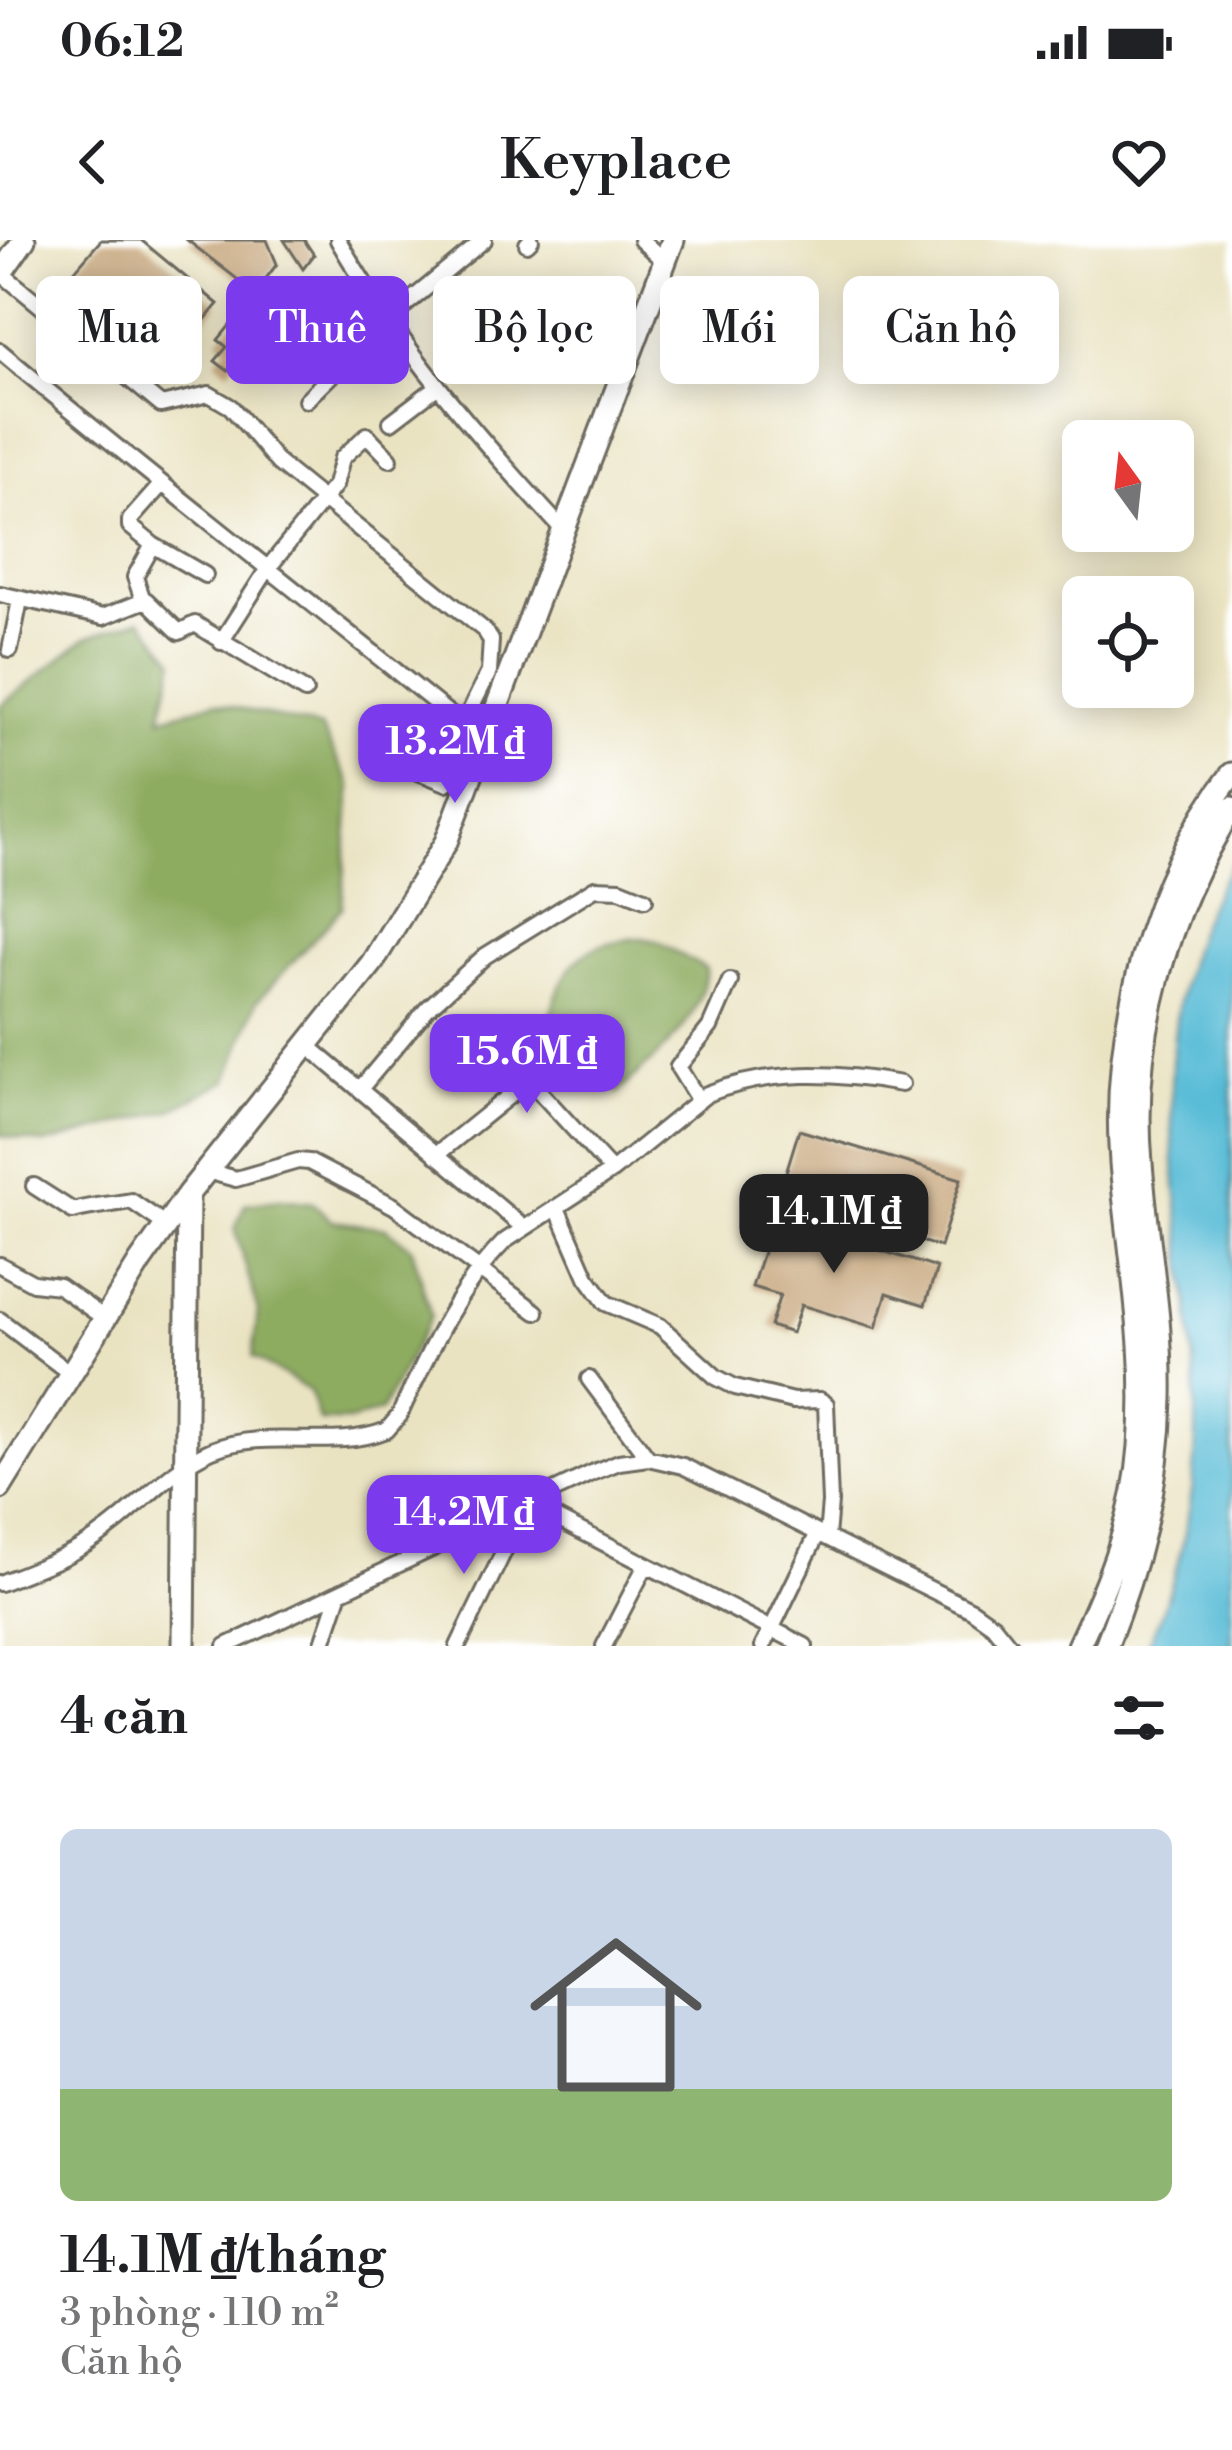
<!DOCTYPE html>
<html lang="vi">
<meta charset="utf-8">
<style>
:root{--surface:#fff;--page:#f2f2f2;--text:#202124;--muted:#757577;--accent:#7c3aed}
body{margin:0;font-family:"Libre Bodoni",serif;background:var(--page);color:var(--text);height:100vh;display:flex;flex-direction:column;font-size:45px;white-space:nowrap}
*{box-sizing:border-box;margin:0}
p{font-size:39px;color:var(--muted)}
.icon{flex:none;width:66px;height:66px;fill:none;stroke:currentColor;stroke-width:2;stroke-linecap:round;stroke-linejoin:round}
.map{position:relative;height:1406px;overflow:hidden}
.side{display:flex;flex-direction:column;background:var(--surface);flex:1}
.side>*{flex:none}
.hud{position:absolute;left:36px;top:36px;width:1161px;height:108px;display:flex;gap:24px}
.needle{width:78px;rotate:345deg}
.controls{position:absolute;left:1062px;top:180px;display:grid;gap:24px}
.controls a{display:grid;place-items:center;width:132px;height:132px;border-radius:18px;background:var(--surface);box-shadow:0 6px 30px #0003;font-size:60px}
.price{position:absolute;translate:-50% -102px;padding:0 27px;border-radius:24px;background:var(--accent);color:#fff;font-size:39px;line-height:78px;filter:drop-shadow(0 3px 6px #0008)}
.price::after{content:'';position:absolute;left:50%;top:72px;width:36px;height:27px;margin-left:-18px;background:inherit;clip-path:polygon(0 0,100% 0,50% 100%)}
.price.on{background:#222;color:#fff}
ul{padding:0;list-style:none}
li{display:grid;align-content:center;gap:24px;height:636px;padding:0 60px}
li span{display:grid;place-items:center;height:372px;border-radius:18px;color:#555}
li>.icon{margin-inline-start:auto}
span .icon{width:216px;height:216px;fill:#fffc;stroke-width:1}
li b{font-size:51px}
h2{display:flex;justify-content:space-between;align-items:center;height:144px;padding:0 60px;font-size:51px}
.pill{padding:0 42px;border-radius:18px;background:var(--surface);box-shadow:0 6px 30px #0003;font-size:42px;line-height:108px}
.pill.on{background:var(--accent);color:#fff}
.status{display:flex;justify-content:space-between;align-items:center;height:84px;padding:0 60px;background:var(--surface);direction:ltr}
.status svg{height:33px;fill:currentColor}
header{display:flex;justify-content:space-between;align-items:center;height:156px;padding:0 60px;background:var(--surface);font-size:54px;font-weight:600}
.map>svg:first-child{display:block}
.forest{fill:#8eac60;stroke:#5c6c46;stroke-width:3}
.water{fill:#57bbd6;stroke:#417380;stroke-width:3}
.building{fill:#c7a77e}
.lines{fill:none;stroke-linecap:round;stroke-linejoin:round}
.street-casing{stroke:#6e6b60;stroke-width:20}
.secondary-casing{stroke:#6e6b60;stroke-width:27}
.primary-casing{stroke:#6e6b60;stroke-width:27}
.street{stroke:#fff;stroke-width:14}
.secondary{stroke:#fff;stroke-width:21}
.primary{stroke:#fff;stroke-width:21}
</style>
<div class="status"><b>06:12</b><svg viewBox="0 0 49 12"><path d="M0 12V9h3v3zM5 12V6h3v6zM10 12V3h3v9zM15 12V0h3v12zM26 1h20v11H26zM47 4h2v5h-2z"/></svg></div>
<header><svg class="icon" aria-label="back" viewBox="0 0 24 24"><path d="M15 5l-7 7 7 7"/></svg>Keyplace<svg class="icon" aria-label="heart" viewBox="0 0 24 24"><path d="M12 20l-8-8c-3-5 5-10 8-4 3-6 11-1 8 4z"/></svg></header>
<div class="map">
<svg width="1232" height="1406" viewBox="0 0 1232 1406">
<rect width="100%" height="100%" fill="#fff"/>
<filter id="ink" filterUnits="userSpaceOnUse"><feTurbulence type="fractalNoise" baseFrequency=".00833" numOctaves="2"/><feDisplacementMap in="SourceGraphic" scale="24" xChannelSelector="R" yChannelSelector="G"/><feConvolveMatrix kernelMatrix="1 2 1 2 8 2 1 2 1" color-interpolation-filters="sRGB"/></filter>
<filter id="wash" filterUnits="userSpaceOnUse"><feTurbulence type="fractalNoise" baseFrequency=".004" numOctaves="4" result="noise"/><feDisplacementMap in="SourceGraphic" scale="48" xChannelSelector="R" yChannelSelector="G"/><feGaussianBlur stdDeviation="2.7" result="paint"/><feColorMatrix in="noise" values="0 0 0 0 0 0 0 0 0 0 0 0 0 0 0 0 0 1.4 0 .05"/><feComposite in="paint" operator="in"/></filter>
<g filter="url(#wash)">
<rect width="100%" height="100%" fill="#eae3c2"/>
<path class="forest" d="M141 379 175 420 161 478 214 462 321 488 351 546 342 668 257 761 228 840 171 870 45 904 0 895V466L86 398Z
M641 698 657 701 706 729C701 784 656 816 618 852L546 790C563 730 572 703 641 698Z
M281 959 313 963 332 981 386 988 412 1008 431 1076 381 1171 350 1181H319L310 1151 253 1117 258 1070 235 988 245 964Z"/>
<path class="water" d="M1232 624V1406H1147C1178 1343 1195 1265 1196 1194 1199 1005 1119 797 1232 624Z"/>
<g id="blocks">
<path class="building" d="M101 0H141L218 64 152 143 58 66 79 42 71 35Z
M187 0H267L277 24 255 53Z
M284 0H304L314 15 303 29Z
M301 39 324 55 290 105 266 89Z
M240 73 262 91 228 131 215 121 227 107 218 100Z
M799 890 961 939 940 1007 778 958Z
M774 977 937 1028 925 1065 887 1053 876 1088 801 1065 792 1093 770 1086 780 1055 752 1047Z"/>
</g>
</g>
<g filter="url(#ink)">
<use href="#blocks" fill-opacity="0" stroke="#6e6b60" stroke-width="3"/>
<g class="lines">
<defs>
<path id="street" d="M338 0C400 108 479 199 564 291
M641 0 664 21
M527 4 531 0
M1 33 161 165 209 154 231 167 278 223 484 390 491 400 489 432 463 485
M0 111C160 245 325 372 486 504
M306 160 386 81 484 0
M391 182 437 147
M161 245 130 280V286L153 305 205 335
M0 354 103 377 146 360 179 392 195 384 305 451
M143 360 135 337 153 305
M221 402 269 327 335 245 342 218 367 195 390 219
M10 410 20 360
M393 522 446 543 471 491
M503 800 529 840
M308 806 524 988
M360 849 427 769 485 716 595 648 620 649 645 659
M698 859 678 827 710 787 730 741
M436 915 529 840 612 931
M207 931 236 939 298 921 309 922 394 966 536 1072
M34 946 73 971C93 965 111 965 131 961L166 985
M557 968 587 1037 606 1063 660 1086 716 1137 735 1147 793 1161 820 1160 826 1164 830 1262 827 1297
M0 1025 33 1043 59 1046 104 1078
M0 1080 70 1133
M589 1139 648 1218
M528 1264 805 1406
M0 1343C38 1328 76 1315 108 1289 143 1263 172 1227 212 1210 269 1187 331 1212 387 1190L399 1176C429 1112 455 1051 505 1001L612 931 707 854C770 829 835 832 901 844
M226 1406 594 1232 619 1222 648 1218 683 1226 972 1370 993 1385 1010 1406
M322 1406 340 1352
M458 1406 505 1309 506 1275
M604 1406 646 1325
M763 1406 818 1293"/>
<path id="secondary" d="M0 1248 140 1022 188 954 372 723 446 602 673 0
M184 1406 188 954
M1078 1406C1108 1343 1135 1277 1140 1206 1148 1111 1129 1017 1121 923 1111 792 1151 639 1232 534
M1106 1406C1138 1326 1159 1246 1161 1159 1163 1080 1147 1002 1141 923 1130 799 1166 673 1232 568"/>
<path id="primary" d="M0 34 24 0"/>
</defs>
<use href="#street" class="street-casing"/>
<use href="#secondary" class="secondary-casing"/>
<use href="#primary" class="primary-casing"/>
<use href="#street" class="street"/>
<use href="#secondary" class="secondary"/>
<use href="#primary" class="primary"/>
</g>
</g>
</svg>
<div class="controls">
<a><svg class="needle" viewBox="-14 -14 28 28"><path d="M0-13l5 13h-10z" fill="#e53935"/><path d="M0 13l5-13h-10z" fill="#757577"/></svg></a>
<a><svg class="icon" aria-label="locate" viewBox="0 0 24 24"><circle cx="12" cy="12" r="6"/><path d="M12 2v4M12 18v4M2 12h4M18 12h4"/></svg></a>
</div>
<b class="price" style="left:455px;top:566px">13.2M ₫</b>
<b class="price" style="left:527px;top:876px">15.6M ₫</b>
<b class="price on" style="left:834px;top:1036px">14.1M ₫</b>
<b class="price" style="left:464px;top:1337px">14.2M ₫</b>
<div class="hud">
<a class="pill">Mua</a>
<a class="pill on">Thuê</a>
<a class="pill">Bộ lọc</a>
<a class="pill">Mới</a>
<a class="pill">Căn hộ</a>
</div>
</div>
<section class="side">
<h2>4 căn<svg class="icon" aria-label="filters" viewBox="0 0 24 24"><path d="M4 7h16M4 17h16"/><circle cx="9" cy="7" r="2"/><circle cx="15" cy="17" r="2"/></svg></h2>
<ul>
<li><span style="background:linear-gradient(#c9d6e8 70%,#8fb573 0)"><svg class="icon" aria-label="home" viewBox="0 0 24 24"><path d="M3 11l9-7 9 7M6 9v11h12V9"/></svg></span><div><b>14.1M ₫/tháng</b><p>3 phòng · 110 m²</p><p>Căn hộ</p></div></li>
</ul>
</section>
